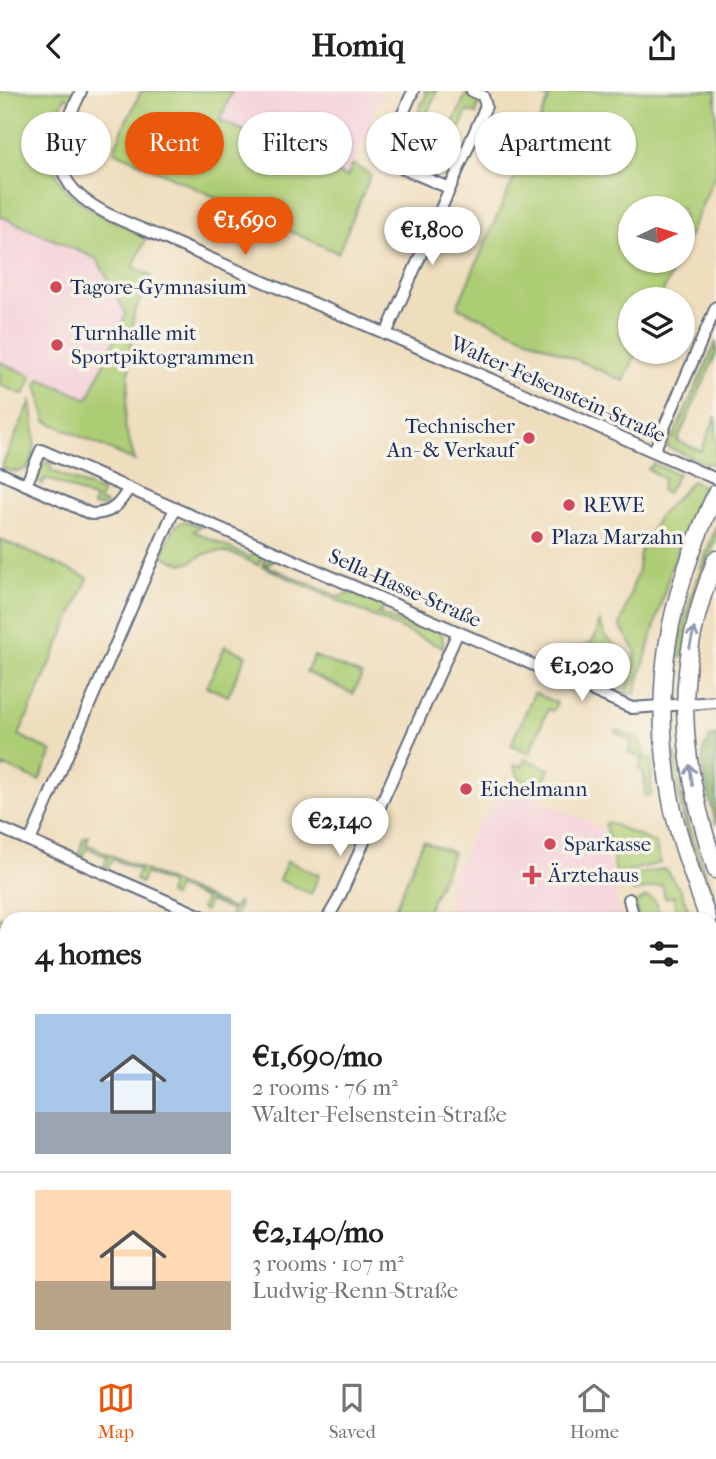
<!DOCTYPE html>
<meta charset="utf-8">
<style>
:root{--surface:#fff;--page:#f2f2f2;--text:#202124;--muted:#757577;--line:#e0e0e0;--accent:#ea580c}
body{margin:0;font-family:"IM FELL French Canon",serif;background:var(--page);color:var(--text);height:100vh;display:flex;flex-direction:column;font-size:26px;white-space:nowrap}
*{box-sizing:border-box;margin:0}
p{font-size:23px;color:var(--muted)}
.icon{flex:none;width:38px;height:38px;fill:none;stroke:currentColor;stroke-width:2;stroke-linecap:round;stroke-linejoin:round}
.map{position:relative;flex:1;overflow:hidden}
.drawer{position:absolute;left:0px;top:821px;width:718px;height:450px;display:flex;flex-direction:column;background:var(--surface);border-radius:21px 21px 0 0;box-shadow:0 2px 5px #0004}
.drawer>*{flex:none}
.banner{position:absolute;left:21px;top:21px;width:676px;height:63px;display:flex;gap:14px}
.needle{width:46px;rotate:86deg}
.fabs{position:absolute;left:618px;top:105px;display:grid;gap:14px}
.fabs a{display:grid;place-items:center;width:77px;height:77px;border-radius:50%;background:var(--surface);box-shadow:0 2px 5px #0004;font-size:35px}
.price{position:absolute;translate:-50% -60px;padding:0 16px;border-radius:24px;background:#fff;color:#222;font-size:23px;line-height:46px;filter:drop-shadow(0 2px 4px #0008)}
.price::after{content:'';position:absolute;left:50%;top:42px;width:21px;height:16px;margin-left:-10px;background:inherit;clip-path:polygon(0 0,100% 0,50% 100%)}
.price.on{background:var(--accent);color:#fff}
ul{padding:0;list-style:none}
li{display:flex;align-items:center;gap:21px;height:175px;padding:0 35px}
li+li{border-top:2px solid var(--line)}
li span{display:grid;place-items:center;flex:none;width:196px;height:140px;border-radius:0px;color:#555}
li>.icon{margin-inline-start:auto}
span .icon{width:84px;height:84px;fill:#fffc;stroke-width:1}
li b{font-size:30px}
h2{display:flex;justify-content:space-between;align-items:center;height:84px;padding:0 35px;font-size:30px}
.pill{padding:0 24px;border-radius:32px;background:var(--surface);box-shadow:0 2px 5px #0004;font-size:24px;line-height:63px}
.pill.on{background:var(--accent);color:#fff}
header{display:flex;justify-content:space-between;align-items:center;height:91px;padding:0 35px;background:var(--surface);font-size:32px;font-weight:700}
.dock{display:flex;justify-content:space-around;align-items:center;height:98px;border-top:2px solid var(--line);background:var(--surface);font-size:19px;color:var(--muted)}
.dock a{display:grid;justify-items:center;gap:4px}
.dock .on{color:var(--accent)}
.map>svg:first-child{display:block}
.built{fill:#f5cfd9}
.green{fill:#adcd74;stroke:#647e69;stroke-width:2}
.forest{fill:#8ab066;stroke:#527062;stroke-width:2}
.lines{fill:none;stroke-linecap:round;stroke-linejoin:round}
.minor-casing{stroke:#656c7f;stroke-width:14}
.secondary-casing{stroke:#656c7f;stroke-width:19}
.minor{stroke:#fff;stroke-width:10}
.secondary{stroke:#fff;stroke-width:16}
.oneway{stroke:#8d97ae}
.poi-dot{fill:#d1495b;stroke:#f7f3e8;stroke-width:2.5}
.labels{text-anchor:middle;stroke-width:7;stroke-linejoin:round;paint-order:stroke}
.poi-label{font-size:21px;fill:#1b2f5e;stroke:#f7f3e8;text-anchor:start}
.street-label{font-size:21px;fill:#1b2f5e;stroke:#f7f3e8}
</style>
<header><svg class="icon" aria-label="back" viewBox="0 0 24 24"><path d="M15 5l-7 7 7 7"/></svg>Homiq<svg class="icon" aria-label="share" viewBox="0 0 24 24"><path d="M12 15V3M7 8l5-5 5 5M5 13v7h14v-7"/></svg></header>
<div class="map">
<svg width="716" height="1270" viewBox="0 0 716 1270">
<rect width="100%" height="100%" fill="#f7f3e8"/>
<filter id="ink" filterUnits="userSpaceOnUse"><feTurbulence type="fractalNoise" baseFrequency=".0143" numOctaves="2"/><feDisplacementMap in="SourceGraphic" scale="14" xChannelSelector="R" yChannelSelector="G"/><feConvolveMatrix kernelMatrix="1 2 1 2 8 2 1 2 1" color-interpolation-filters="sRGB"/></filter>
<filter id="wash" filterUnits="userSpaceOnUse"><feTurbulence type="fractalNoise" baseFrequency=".00686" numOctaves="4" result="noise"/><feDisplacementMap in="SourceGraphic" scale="28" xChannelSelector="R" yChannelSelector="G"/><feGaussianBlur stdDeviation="1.57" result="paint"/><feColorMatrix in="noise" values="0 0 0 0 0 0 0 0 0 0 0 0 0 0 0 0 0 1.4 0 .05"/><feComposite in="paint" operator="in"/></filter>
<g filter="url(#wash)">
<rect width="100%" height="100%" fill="#efdebd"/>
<path class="built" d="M232 0H385L371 31 375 33 370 44 366 43 348 86 219 28Z
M0 125 97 168 126 223 87 308 0 271Z
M514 698 601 736 621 828H443L453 807 448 799 478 729 489 724 497 707Z
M0 882 7 885V1232L0 1229Z"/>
<path class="green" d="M0 0H75L71 9 65 6 49 44 55 47C40 106 104 124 147 145L133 176 151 185 134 222 125 335 135 370 46 330 37 293 40 288 88 308 126 223 97 168 0 125Z
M141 0H232L220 29 347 86 353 73 371 84 338 162 114 60 127 27 128 28Z
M423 0H437L406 70 395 64 393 59 398 47 405 50 427 2Z
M533 0H716V82L683 158 682 117H630V170H677L660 208H630V261H637L624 290 457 216 549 8Z
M466 3 480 10 476 23 467 20 446 68 455 72 449 82 443 85 431 81Z
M716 251V263L677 350 701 360 716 325V368L714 372 707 373 667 356 669 348 666 345 673 347Z
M0 271 32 285 24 304 0 294Z
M31 310C34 334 46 396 1 377Z
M45 371H52L50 379 98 400 102 393 105 394 99 410 106 413 105 416 93 415 95 408 46 387 42 394 37 388V379Z
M653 373 678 383 667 402 661 400 663 388 648 378Z
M692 390 703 395 671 478 635 603H625L634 578 636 560 620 535 638 479 640 461 659 425Z
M184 430 202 435 193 440 249 466 260 461 264 462 258 474C244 468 230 459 215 461 185 464 199 484 162 464L175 435Z
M716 435V449L706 474 682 566H676L692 503Z
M0 448 88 487 19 644 52 661 39 690 5 675 4 677 0 676Z
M267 464 276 468 265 474 339 506 352 501 387 516 378 522 411 536 421 532 432 536 443 545V557L262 475Z
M599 529 606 546 622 560 623 572 612 598 565 578 570 557C591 557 597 549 599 529Z
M225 555 246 564 228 605 207 596Z
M314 565 362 584 353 603 306 581Z
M534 602 557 612 553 620 548 618 530 662 511 654Z
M617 639C635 647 644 646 645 667H652L651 704 645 705 644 682 639 677 643 668 628 661 632 650 615 642Z
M676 664 686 727 716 815V832C697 777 680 723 671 665Z
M525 668 549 678 541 697 519 687 514 675 515 673 522 676Z
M607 731 655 752 661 772 619 782 616 781 605 734Z
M89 745 86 753 233 818 238 811 239 817 234 828H229L232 820 209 810 205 820 201 818 205 808 177 796 173 806 168 803 171 793 145 782 141 792 135 789 139 779 113 768 108 777 104 775 108 766 87 757 83 766 79 764 83 747Z
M423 750 453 762 424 828H393L391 827Z
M287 770 319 784 311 803 279 789Z
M662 778H665L681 800 692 828H678L673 805 665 807 662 794 633 801 630 785Z
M646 806C658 807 658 817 660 828H639L635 812Z
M0 826 7 829V885L0 882Z
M710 892 716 917V995L711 967Z
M399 1264H622L621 1270H396Z"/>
<path class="forest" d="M716 644V734L702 675 704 655 707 654 709 646Z
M0 1229 7 1232V1264H78L93 1270H0Z"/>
</g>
<g filter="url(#ink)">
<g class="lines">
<defs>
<path id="minor" d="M81 0C68 31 47 62 70 94 88 120 137 135 166 148 227 175 289 202 351 228 474 279 594 335 716 388
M413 0 387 58V63L397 75 449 97
M386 243 486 15 483 5 472 0
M654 360 716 216
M0 382 91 423C112 423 119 414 129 397
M26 394 41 359 632 617 716 611
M0 737 208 828
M30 750 175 417
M629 808 634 828
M327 828 338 809 458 541
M710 1129 716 1130
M154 1270 157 1264"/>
<path id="secondary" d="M716 468C671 579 679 667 716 779
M708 828C695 789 679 750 671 710 650 595 668 507 716 402
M710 837 716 854"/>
</defs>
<use href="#minor" class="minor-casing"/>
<use href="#secondary" class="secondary-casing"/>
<use href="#minor" class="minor"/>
<use href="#secondary" class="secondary"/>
</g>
<defs><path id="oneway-shaft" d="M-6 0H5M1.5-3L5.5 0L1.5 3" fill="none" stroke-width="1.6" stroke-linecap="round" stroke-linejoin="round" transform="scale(1.75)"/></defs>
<g class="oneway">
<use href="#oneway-shaft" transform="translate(692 547) rotate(-77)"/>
<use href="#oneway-shaft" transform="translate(691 684) rotate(-99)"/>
</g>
</g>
<g class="poi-dot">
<circle cx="56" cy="196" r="7"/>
<circle cx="57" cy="254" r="7"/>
<circle cx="529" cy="347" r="7"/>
<circle cx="569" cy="414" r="7"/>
<circle cx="537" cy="446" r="7"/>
<circle cx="466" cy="698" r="7"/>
<circle cx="550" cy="753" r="7"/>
<path d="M528.5 773.5h7v7h7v7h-7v7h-7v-7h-7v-7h7z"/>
</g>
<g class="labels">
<g class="poi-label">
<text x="70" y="203">Tagore-Gymnasium</text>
<text x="71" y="249">Turnhalle mit<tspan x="71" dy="24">Sportpiktogrammen</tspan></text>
<text x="515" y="342" text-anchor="end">Technischer<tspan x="515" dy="24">An- &amp; Verkauf</tspan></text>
<text x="583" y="421">REWE</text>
<text x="551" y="453">Plaza Marzahn</text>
<text x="480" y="705">Eichelmann</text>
<text x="564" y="760">Sparkasse</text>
<text x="548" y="791">Ärztehaus</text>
</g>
<g class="street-label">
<text transform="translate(558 298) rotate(24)" y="7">Walter-Felsenstein-Straße</text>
<text transform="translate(405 497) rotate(24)" y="7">Sella-Hasse-Straße</text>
</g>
</g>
</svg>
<div class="fabs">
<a><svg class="needle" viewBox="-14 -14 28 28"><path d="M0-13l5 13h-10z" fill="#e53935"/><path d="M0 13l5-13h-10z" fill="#757577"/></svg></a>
<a><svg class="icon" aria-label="layers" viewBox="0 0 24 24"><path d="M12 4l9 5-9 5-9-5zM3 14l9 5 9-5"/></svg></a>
</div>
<b class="price on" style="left:245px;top:166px">€1,690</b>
<b class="price" style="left:432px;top:176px">€1,800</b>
<b class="price" style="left:582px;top:612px">€1,020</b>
<b class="price" style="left:340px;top:767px">€2,140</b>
<div class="banner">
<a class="pill">Buy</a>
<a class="pill on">Rent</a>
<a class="pill">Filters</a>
<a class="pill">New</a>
<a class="pill">Apartment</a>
</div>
<section class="drawer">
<h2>4 homes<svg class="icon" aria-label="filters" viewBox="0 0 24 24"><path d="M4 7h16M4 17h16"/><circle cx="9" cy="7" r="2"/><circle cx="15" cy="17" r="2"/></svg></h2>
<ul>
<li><span style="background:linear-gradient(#a9c7e8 70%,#9aa5b1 0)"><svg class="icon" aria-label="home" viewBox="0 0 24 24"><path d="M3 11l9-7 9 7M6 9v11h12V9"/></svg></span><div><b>€1,690/mo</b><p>2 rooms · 76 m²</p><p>Walter-Felsenstein-Straße</p></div></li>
<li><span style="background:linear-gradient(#ffd9b3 65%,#b9a48a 0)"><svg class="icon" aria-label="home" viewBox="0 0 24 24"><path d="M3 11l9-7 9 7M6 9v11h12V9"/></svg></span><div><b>€2,140/mo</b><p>3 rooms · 107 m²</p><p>Ludwig-Renn-Straße</p></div></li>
</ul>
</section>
</div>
<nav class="dock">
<a class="on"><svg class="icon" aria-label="map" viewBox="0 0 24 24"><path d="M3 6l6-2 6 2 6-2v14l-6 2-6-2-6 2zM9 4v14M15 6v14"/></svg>Map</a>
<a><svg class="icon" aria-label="saved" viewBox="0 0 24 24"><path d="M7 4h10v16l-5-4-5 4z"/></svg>Saved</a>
<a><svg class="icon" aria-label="home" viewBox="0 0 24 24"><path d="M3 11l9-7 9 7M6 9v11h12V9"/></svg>Home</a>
</nav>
